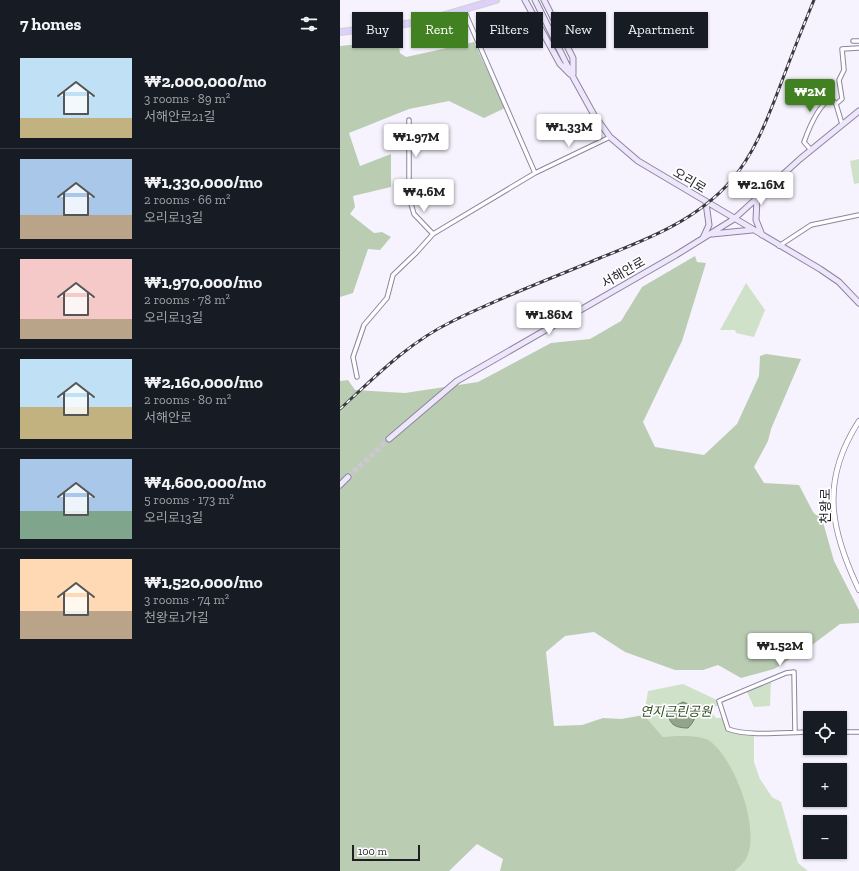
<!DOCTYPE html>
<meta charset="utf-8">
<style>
:root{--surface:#171b24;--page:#20242c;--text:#f1f3f6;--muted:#9ea1a6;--line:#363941;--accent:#418121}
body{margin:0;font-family:"Zilla Slab","Noto Sans KR",serif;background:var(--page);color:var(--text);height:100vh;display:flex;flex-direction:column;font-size:15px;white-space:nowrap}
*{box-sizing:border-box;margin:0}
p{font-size:13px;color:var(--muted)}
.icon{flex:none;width:22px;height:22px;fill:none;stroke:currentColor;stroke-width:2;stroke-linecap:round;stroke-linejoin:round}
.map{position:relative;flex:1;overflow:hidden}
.side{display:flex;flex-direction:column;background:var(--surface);width:340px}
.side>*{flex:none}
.hud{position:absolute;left:12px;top:12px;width:380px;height:36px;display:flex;gap:8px}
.buttons{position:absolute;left:463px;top:711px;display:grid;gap:8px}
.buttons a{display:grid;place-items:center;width:44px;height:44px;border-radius:0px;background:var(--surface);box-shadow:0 1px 3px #0004;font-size:20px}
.scale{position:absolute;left:12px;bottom:10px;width:68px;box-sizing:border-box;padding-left:4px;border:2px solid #201d27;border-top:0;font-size:11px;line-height:14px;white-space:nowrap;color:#201d27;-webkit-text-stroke:3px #fff;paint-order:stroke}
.price{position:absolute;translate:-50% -34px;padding:0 9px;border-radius:4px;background:#fff;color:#222;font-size:13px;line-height:26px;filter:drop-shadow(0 1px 2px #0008)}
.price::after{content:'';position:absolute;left:50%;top:24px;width:12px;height:9px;margin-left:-6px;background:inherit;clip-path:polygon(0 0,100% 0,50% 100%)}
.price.current{background:var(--accent);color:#fff}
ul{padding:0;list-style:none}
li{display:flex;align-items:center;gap:12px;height:100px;padding:0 20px}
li+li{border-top:1px solid var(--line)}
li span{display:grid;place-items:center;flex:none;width:112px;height:80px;border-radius:0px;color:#555}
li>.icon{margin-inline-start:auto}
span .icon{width:48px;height:48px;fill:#fffc;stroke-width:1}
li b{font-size:17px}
h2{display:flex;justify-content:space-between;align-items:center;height:48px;padding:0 20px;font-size:17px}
.pill{padding:0 14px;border-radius:0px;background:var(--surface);box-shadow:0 1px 3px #0004;font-size:14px;line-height:36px}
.pill.current{background:var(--accent);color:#fff}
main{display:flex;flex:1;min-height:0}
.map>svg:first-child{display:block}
.green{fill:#cfe2c9}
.forest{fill:#bacdb3}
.water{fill:#92a48b;stroke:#707c6d}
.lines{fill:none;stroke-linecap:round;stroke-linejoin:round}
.secondary-tunnel{stroke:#cbc8d3;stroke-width:5;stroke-dasharray:5 2.5;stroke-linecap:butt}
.minor-casing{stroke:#8c859e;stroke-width:5.5}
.tertiary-casing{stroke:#8c859e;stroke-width:6}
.secondary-casing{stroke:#8c859e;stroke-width:7}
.primary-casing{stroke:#d2d2d4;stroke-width:8}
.minor{stroke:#fff;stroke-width:3.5}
.tertiary{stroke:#fff;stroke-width:4.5}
.secondary{stroke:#eee7fc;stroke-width:5}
.primary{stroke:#ddd0fa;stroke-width:5.5}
.rail-casing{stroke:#3c3943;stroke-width:3}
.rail{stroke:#fff;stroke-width:1.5;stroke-dasharray:4.5;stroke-linecap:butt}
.labels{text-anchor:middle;stroke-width:3.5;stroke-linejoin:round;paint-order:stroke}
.street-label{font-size:13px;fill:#201d27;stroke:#fff}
.park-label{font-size:13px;font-style:italic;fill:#324d26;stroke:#fff}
</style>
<main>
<section class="side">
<h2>7 homes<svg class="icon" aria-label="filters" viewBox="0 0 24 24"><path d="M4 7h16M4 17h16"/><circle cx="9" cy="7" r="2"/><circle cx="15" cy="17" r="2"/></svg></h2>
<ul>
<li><span style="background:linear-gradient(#bfe0f5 75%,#c2b280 0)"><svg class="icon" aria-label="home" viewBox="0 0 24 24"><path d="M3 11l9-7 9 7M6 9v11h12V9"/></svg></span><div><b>₩2,000,000/mo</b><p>3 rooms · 89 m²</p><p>서해안로21길</p></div></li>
<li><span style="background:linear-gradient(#a9c7e8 70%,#b9a48a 0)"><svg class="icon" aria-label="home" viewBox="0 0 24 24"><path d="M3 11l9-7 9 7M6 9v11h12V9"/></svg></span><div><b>₩1,330,000/mo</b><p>2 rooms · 66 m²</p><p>오리로13길</p></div></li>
<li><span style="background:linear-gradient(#f6c9c9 75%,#b9a48a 0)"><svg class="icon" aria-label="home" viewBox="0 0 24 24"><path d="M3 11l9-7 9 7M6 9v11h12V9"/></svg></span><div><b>₩1,970,000/mo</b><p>2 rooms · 78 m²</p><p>오리로13길</p></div></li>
<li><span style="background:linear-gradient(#bfe0f5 60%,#c2b280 0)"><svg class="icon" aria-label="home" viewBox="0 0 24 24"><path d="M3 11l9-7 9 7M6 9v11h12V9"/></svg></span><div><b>₩2,160,000/mo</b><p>2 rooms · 80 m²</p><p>서해안로</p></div></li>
<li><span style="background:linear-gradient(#a9c7e8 65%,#7fa58c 0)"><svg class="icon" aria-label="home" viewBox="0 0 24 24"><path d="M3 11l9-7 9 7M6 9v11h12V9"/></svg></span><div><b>₩4,600,000/mo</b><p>5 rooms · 173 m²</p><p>오리로13길</p></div></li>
<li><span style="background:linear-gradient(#ffd9b3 65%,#b9a48a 0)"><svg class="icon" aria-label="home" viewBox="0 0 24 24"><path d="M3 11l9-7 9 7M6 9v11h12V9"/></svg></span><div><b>₩1,520,000/mo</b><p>3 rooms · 74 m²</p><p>천왕로1가길</p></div></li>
</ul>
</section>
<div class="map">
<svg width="519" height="871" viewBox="0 0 519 871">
<rect width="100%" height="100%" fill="#f6f3fe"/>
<path class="green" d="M519 159V183L514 184 510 161Z
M406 283 425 310 414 337 396 333 395 330H380Z
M431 681 430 706 414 707 406 690Z
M343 684 379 701 380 705 373 707 372 713 376 718H385L388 729 414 733V762L420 779 432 797 441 802 458 863 468 871H395L407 857 345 736 323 737 304 715 308 691Z"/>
<path class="forest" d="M58 40 60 53 66 57 134 42 165 108 144 118 109 101 69 109 9 133 20 166 51 154V187L13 196 15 207 10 214 34 233 42 232 51 237 40 250 28 249 13 293 0 297V46Z
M355 256 357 262 366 263 342 341 303 422 315 447 364 455 397 424 419 376 420 356 426 354 461 359 431 429 428 441 414 467 424 483 459 485 473 512 476 515H481L494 561 519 610V623L500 624 468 648 434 669 401 678 378 665 363 670H335L285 652 254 632 225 636 206 652 214 726 242 725 263 718 281 719 304 715 323 737C334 736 362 734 371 742 395 761 420 827 407 857 405 862 399 867 395 871H160L163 859 137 844 109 871H0V381L8 380 15 390 65 393 138 382 211 343 250 339 281 321 302 287Z"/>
<path class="water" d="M343 702 358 708C356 716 354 722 348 728 335 728 327 724 329 709Z"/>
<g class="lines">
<path class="secondary-tunnel" d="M8 477 49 439"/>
<defs>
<path id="minor" d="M124 10 195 173
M513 41H519
M69 120V197L74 214 93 234
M502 124 496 104 502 99 499 80 504 70 502 49 519 48
M471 150 464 142C469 128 478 106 491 98L496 104
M439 246 471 225 519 215
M17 377 13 357 24 325 47 298 53 275 76 253 93 234 195 173 270 137
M455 732 454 672 446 673 379 701 388 729C410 737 446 732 470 732
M500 732H519"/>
<path id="tertiary" d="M519 421C480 481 490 529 519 590"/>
<path id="secondary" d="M185 0 220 64 230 74
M195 0 233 77 254 115 270 137 298 161 480 269 499 282 519 303
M204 0 233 58V74
M417 199 416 220 422 235
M372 234 412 230
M363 238 369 225 366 203
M49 439 117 381 336 255 394 219 460 159 519 111
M0 485 8 477"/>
<path id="primary" d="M0 32 81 22 156 0"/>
</defs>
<use href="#minor" class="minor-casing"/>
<use href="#tertiary" class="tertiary-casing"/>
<use href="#secondary" class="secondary-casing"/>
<use href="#primary" class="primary-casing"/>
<use href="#minor" class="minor"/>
<use href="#tertiary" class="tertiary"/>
<use href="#secondary" class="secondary"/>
<use href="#primary" class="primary"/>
<defs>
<path id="rail" d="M0 409C35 377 68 343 111 322 159 298 210 279 260 258 308 239 355 221 390 182 414 155 427 120 440 86 451 57 462 29 474 0"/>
</defs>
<use href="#rail" class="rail-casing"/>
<use href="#rail" class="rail"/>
</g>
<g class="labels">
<g class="street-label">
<text transform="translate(350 180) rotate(31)" y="5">오리로</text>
<text transform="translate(283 272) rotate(-30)" y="5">서해안로</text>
<text transform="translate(485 506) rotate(-90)" y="5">천왕로</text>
</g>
<g class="park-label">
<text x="336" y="716">연지근린공원</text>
</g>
</g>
</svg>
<div class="buttons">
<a><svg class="icon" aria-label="locate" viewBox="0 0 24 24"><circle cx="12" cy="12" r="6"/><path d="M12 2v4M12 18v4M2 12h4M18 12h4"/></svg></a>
<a>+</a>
<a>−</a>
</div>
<div class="scale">100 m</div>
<b class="price current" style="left:470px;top:113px">₩2M</b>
<b class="price" style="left:229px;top:148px">₩1.33M</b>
<b class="price" style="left:76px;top:158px">₩1.97M</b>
<b class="price" style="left:421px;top:206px">₩2.16M</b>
<b class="price" style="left:84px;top:213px">₩4.6M</b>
<b class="price" style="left:209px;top:336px">₩1.86M</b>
<b class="price" style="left:440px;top:667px">₩1.52M</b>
<div class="hud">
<a class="pill">Buy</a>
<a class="pill current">Rent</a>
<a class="pill">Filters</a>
<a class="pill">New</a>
<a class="pill">Apartment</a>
</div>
</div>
</main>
